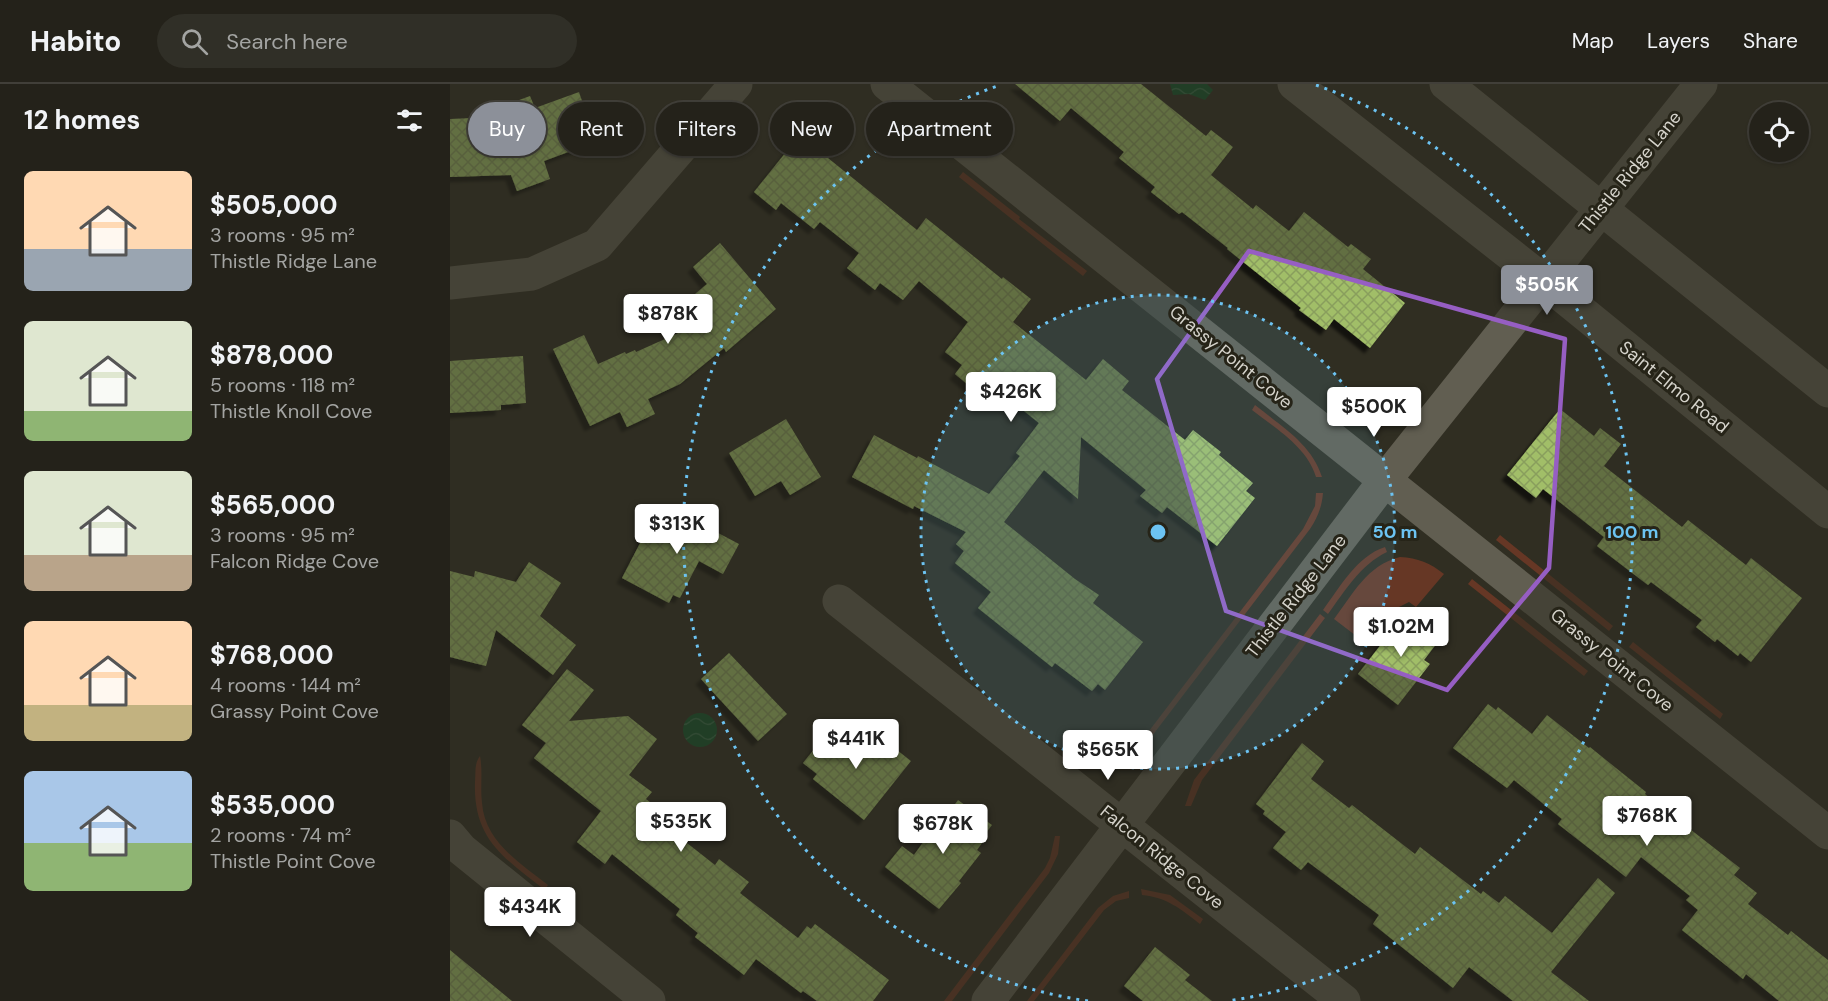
<!DOCTYPE html>
<meta charset="utf-8">
<style>
:root{--surface:#24221a;--page:#302f27;--text:#f1f3f6;--muted:#a3a4a2;--line:#413f39;--accent:#8c9099}
body{margin:0;font-family:"DM Sans",sans-serif;background:var(--page);color:var(--text);height:100vh;display:flex;flex-direction:column;font-size:22px;white-space:nowrap}
*{box-sizing:border-box;margin:0}
p{font-size:20px;color:var(--muted)}
.icon{flex:none;width:33px;height:33px;fill:none;stroke:currentColor;stroke-width:2;stroke-linecap:round;stroke-linejoin:round}
.map{position:relative;flex:1;overflow:hidden}
.sheet{display:flex;flex-direction:column;background:var(--surface);width:450px}
.sheet>*{flex:none}
.banner{position:absolute;left:18px;top:18px;width:570px;height:54px;display:flex;gap:12px}
.tools{position:absolute;left:1299px;top:18px;display:grid;gap:12px}
.tools a{display:grid;place-items:center;width:60px;height:60px;border-radius:50%;background:var(--surface);box-shadow:0 2px 4px #0004,0 0 0 2px var(--line);font-size:30px}
.price{position:absolute;translate:-50% -51px;padding:0 14px;border-radius:6px;background:#fff;color:#222;font-size:20px;line-height:39px;filter:drop-shadow(0 2px 3px #0008)}
.price::after{content:'';position:absolute;left:50%;top:36px;width:18px;height:14px;margin-left:-9px;background:inherit;clip-path:polygon(0 0,100% 0,50% 100%)}
.price.active{background:var(--accent);color:#fff}
ul{padding:0;list-style:none}
li{display:flex;align-items:center;gap:18px;height:150px;padding:0 24px}
li span{display:grid;place-items:center;flex:none;width:168px;height:120px;border-radius:9px;color:#555}
li>.icon{margin-inline-start:auto}
span .icon{width:72px;height:72px;fill:#fffc;stroke-width:1}
li b{font-size:26px}
h2{display:flex;justify-content:space-between;align-items:center;height:72px;padding:0 24px;font-size:26px}
.tag{padding:0 21px;border-radius:27px;background:var(--surface);box-shadow:0 2px 4px #0004,0 0 0 2px var(--line);font-size:21px;line-height:54px}
.tag.active{background:var(--accent);color:#fff}
header{display:flex;align-items:center;gap:36px;box-sizing:border-box;height:84px;padding:0 30px;background:var(--surface);border-bottom:2px solid var(--line)}
header strong{font-size:28px}
nav{display:flex;gap:33px;margin-inline-start:auto;font-size:21px}
.search{width:420px;height:54px;background:var(--page);display:flex;align-items:center;gap:15px;box-sizing:border-box;padding:0 21px;border-radius:33px;color:var(--muted);font-size:22px}
main{display:flex;flex:1;min-height:0}
.map>svg:first-child{display:block}
.green{fill:#663725}
.water{fill:url(#water-waves)}
.building{fill:url(#building-cross-hatch);filter:url(#shadow)}
.lines{fill:none;stroke-linecap:round;stroke-linejoin:round}
.minor{stroke:#615e51;stroke-width:33}
.secondary{stroke:#615e51;stroke-width:33}
.marked{fill:none;stroke:#965ec3;stroke-width:4.5;stroke-linejoin:round}
.ring{fill:none;stroke:#6cc3f2;stroke-width:3;stroke-dasharray:3 6}
.labels{text-anchor:middle;stroke-width:6;stroke-linejoin:round;paint-order:stroke}
.street-label{font-size:18px;fill:#d5d3cb;stroke:#262418}
.centre{fill:#6cc3f2;stroke:#262418;stroke-width:3}
.ring-label{font-size:18px;text-anchor:middle;font-weight:bold;fill:#6cc3f2;stroke:#262418;stroke-width:6;stroke-linejoin:round;paint-order:stroke}
</style>
<header>
<strong>Habito</strong>
<div class="search"><svg class="icon" aria-label="search" viewBox="0 0 24 24"><circle cx="10" cy="10" r="6"/><path d="M15 15l6 6"/></svg>Search here</div>
<nav><a>Map</a><a>Layers</a><a>Share</a></nav>
</header>
<main>
<section class="sheet">
<h2>12 homes<svg class="icon" aria-label="filters" viewBox="0 0 24 24"><path d="M4 7h16M4 17h16"/><circle cx="9" cy="7" r="2"/><circle cx="15" cy="17" r="2"/></svg></h2>
<ul>
<li><span style="background:linear-gradient(#ffd9b3 65%,#9aa5b1 0)"><svg class="icon" aria-label="home" viewBox="0 0 24 24"><path d="M3 11l9-7 9 7M6 9v11h12V9"/></svg></span><div><b>$505,000</b><p>3 rooms · 95 m²</p><p>Thistle Ridge Lane</p></div></li>
<li><span style="background:linear-gradient(#dfe7d0 75%,#8fb573 0)"><svg class="icon" aria-label="home" viewBox="0 0 24 24"><path d="M3 11l9-7 9 7M6 9v11h12V9"/></svg></span><div><b>$878,000</b><p>5 rooms · 118 m²</p><p>Thistle Knoll Cove</p></div></li>
<li><span style="background:linear-gradient(#dfe7d0 70%,#b9a48a 0)"><svg class="icon" aria-label="home" viewBox="0 0 24 24"><path d="M3 11l9-7 9 7M6 9v11h12V9"/></svg></span><div><b>$565,000</b><p>3 rooms · 95 m²</p><p>Falcon Ridge Cove</p></div></li>
<li><span style="background:linear-gradient(#ffd9b3 70%,#c2b280 0)"><svg class="icon" aria-label="home" viewBox="0 0 24 24"><path d="M3 11l9-7 9 7M6 9v11h12V9"/></svg></span><div><b>$768,000</b><p>4 rooms · 144 m²</p><p>Grassy Point Cove</p></div></li>
<li><span style="background:linear-gradient(#a9c7e8 60%,#8fb573 0)"><svg class="icon" aria-label="home" viewBox="0 0 24 24"><path d="M3 11l9-7 9 7M6 9v11h12V9"/></svg></span><div><b>$535,000</b><p>2 rooms · 74 m²</p><p>Thistle Point Cove</p></div></li>
</ul>
</section>
<div class="map">
<svg width="1378" height="917" viewBox="0 0 1378 917">
<defs>
<pattern id="water-waves" width="16" height="10" patternUnits="userSpaceOnUse" patternTransform="scale(1.5)"><rect width="16" height="10" fill="#11532a"/><path d="M0 5q4-4 8 0t8 0" fill="none" stroke="#336b48"/></pattern>
<pattern id="building-cross-hatch" width="8" height="8" patternUnits="userSpaceOnUse" patternTransform="scale(1.5)"><rect width="8" height="8" fill="#a1be68"/><path d="M0 0l8 8M0 8l8-8" fill="none" stroke="#899e5d"/></pattern>
<filter id="shadow"><feDropShadow dx="-5.5" dy="5.5" stdDeviation="1.5" flood-color="#0009"/></filter>
</defs>
<rect width="100%" height="100%" fill="#302e22"/>
<path class="green" d="M513 88 570 133 569 135 637 187 633 192 509 93Z
M805 321C831 342 862 360 872 393H866C857 363 826 345 802 326Z
M866 409H873C872 422 868 433 860 445L702 652 687 667 665 677 664 670 688 658 699 647 853 445 865 422Z
M1050 451 1163 542 1159 547 1046 456Z
M935 463 937 468C910 481 895 507 878 530L873 526C890 503 907 472 935 463Z
M950 473C968 474 980 479 994 490L966 523 959 518 949 523 918 561 884 535C903 510 917 481 950 473Z
M1022 495 1138 587 1134 592 1018 500Z
M870 530 875 534 752 696 741 722H735L744 696Z
M1183 558 1273 630 1270 635 1179 563Z
M30 672C33 688 30 703 32 719 35 758 70 779 98 801L95 806C54 774 23 755 25 698 26 688 24 680 30 672Z
M605 752H610L608 770 599 789 502 917H494L595 784 600 774Z
M691 805 720 811 753 835 750 840C731 825 716 813 692 811Z
M679 807V814L666 817 654 826 584 917H577L648 824 663 812Z"/>
<path class="water" d="M720 0H757L763 6 755 16 739 10 723 11Z
M233 646a17 17 0 1 1 34 0a17 17 0 1 1-34 0Z"/>
<path class="building" d="M565 0H691L756 52 761 46 783 63 761 91 803 125 806 121 839 147 854 128 898 163 901 160 921 175 913 185 955 219 920 264 884 235 876 246 849 226 851 224 777 165 778 164 732 128 729 130 701 108 705 103 669 74 674 68 621 24 610 37Z
M129 8 141 43 132 46 137 61 94 77 100 95 67 107 61 91 0 93V35L21 34 80 12 85 24Z
M357 42 385 65 378 74 467 146 476 134 552 195 553 193 581 215 563 238 636 296 653 275 679 297 672 306 735 356 743 346 771 368 769 371 803 399 796 407 805 414 767 462 717 423 712 429 690 412 696 406 631 353 628 415 594 386 554 438 625 495 649 511 643 519 693 558 655 606 648 600 642 607 605 579 602 583 528 524 541 508 505 479 514 467 506 460 516 448 464 422 463 425 402 393 424 351 467 374 468 372 539 410 570 372 566 369 589 339 538 298 529 310 505 290 512 281 495 268 518 238 469 197 453 216 430 199 425 206 397 184 409 169 370 138 364 145 331 119 326 126 304 108Z
M270 159 326 225 276 268 274 264 230 300 198 315 205 330 177 343 170 328 140 342 103 265 134 251 148 280 175 268 176 270 185 266 186 268 235 246 221 230 257 200 243 183Z
M73 272 76 319 51 321V326L0 329V277Z
M1110 325 1144 352 1150 344 1171 360 1154 382 1232 443 1238 436 1296 481 1301 474 1352 514 1301 578 1290 569 1288 572 1267 555 1265 558 1246 543 1252 536 1201 498 1198 501 1147 462 1154 453 1093 405 1086 414 1057 391Z
M336 335 371 393 340 411 331 397 305 412 279 369Z
M221 424 289 460 273 490 249 477 230 514 223 511 219 519 172 494 202 436 212 442Z
M79 478 111 499 90 532 126 561 103 591 46 546 36 582 0 573V487L24 493 25 487 66 498Z
M957 527 991 554 974 576 980 580 948 621 908 590Z
M279 569 337 630 308 657 251 595Z
M117 585 144 606 119 637 178 632 207 655 179 691 202 708 196 715 228 740 223 748 265 781 269 775 299 798 290 809 348 854 357 842 361 845 365 840 439 896 423 917H367L353 907 351 909 306 875 294 891 245 853 248 849 226 831 230 825 162 770 155 780 127 758 151 727 84 674 96 659 72 641Z
M1038 620 1046 626 1048 623 1082 650 1097 631 1139 664 1140 663 1161 680 1196 708 1195 710 1290 784 1284 791 1307 809 1298 820 1338 851 1341 847 1378 876V917H1329L1296 890 1293 895 1232 846 1248 826 1236 816 1240 812 1191 773 1176 793 1108 740 1112 735 1064 696 1057 704 1003 664Z
M384 641 398 653 402 648 424 665 433 655 461 677 414 736 363 695 367 690 353 679Z
M852 659 874 677 861 695 899 724 902 721 965 770 970 763 1031 810 1033 807 1049 819 1055 812 1102 849 1148 794 1165 809 1101 888 1139 917H1063L1019 883 1003 904 923 840 929 831 858 778 851 786 823 764 836 748 813 730 815 727 806 720Z
M508 716 542 741 533 753 535 755 527 766 531 769 509 797 511 799 489 825 435 783 452 762 464 771 486 740H490Z
M705 863 740 891 735 896 762 917H693L674 902Z
M0 866 62 917H0Z"/>
<g class="lines">
<path class="minor" d="M437 0 1378 749
M0 199 82 190 147 161 286 0
M389 517 894 917
M0 752 11 765 199 917
M538 917 935 396 1251 0"/>
<path class="secondary" d="M844 0 1094 197 1378 428
M996 0 1378 307"/>
</g>
<path d="M0 0H1378V917H0ZM799 167 1115 255 1099 484 997 606 776 527 707 295Z" fill="#302e22" fill-opacity=".55" fill-rule="evenodd"/>
<path class="marked" d="M799 167 1115 255 1099 484 997 606 776 527 707 295Z"/>
<circle cx="708" cy="448" r="237" fill="#6cc3f2" fill-opacity=".12"/>
<g class="ring">
<circle cx="708" cy="448" r="237"/>
<path d="M638 917A474 474 0 0 1 550 1M866 1A474 474 0 0 1 778 917"/>
</g>
<g class="labels">
<g class="street-label">
<text transform="translate(1180 88) rotate(-51)" y="6">Thistle Ridge Lane</text>
<text transform="translate(781 273) rotate(39)" y="6">Grassy Point Cove</text>
<text transform="translate(1224 303) rotate(39)" y="6">Saint Elmo Road</text>
<text transform="translate(846 512) rotate(-52)" y="6">Thistle Ridge Lane</text>
<text transform="translate(1162 576) rotate(39)" y="6">Grassy Point Cove</text>
<text transform="translate(712 773) rotate(39)" y="6">Falcon Ridge Cove</text>
</g>
</g>
<circle cx="708" cy="448" r="9" class="centre"/>
<g class="ring-label">
<text x="945" y="454">50 m</text>
<text x="1182" y="454">100 m</text>
</g>
</svg>
<div class="tools">
<a><svg class="icon" aria-label="locate" viewBox="0 0 24 24"><circle cx="12" cy="12" r="6"/><path d="M12 2v4M12 18v4M2 12h4M18 12h4"/></svg></a>
</div>
<b class="price active" style="left:1097px;top:232px">$505K</b>
<b class="price" style="left:218px;top:261px">$878K</b>
<b class="price" style="left:561px;top:339px">$426K</b>
<b class="price" style="left:924px;top:354px">$500K</b>
<b class="price" style="left:227px;top:471px">$313K</b>
<b class="price" style="left:951px;top:574px">$1.02M</b>
<b class="price" style="left:406px;top:686px">$441K</b>
<b class="price" style="left:658px;top:697px">$565K</b>
<b class="price" style="left:1197px;top:763px">$768K</b>
<b class="price" style="left:231px;top:769px">$535K</b>
<b class="price" style="left:493px;top:771px">$678K</b>
<b class="price" style="left:80px;top:854px">$434K</b>
<div class="banner">
<a class="tag active">Buy</a>
<a class="tag">Rent</a>
<a class="tag">Filters</a>
<a class="tag">New</a>
<a class="tag">Apartment</a>
</div>
</div>
</main>
